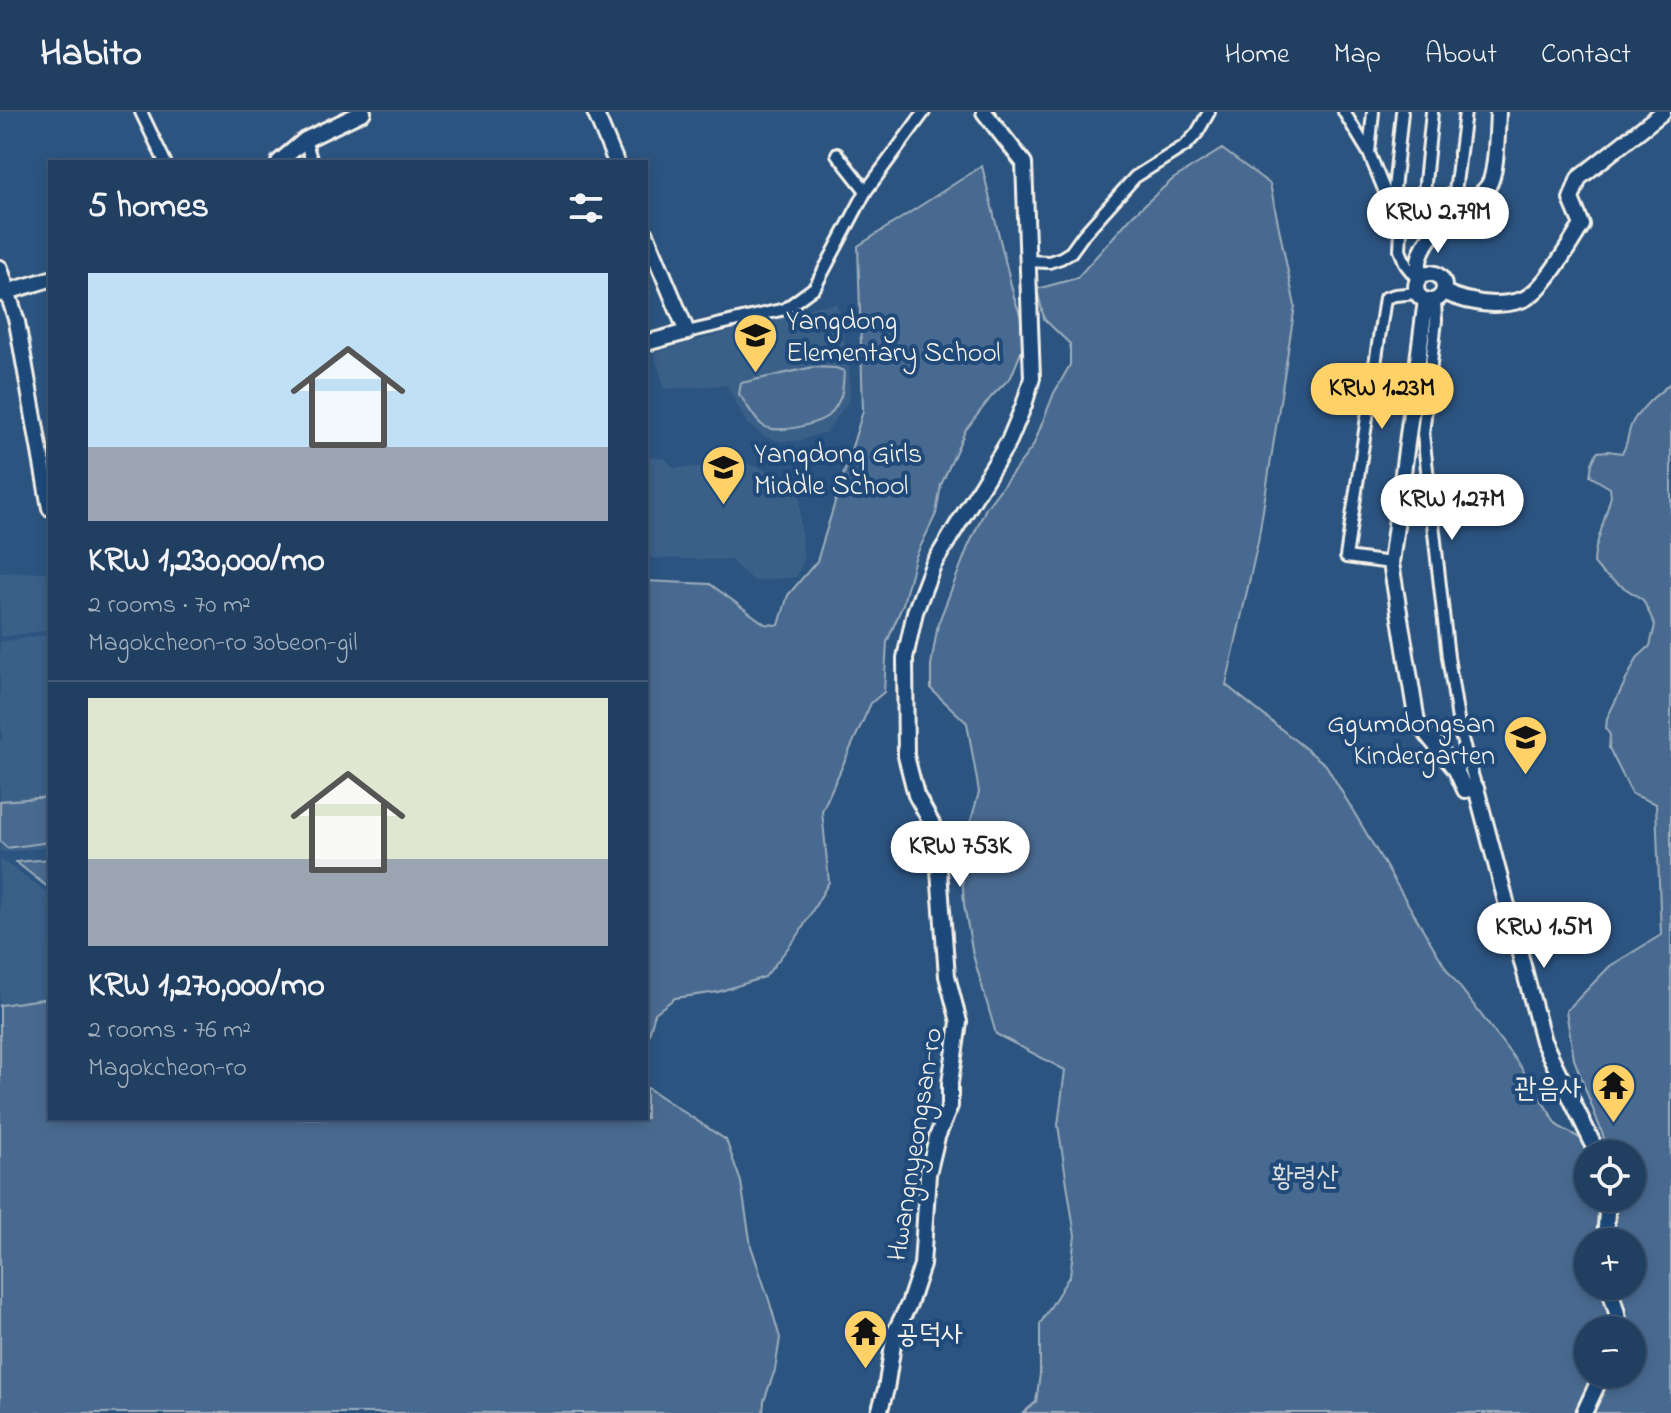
<!DOCTYPE html>
<meta charset="utf-8">
<style>
:root{--surface:#213f61;--page:#2d4a6a;--text:#f1f3f6;--muted:#a2afbd;--line:#3e5876;--accent:#ffd166}
body{margin:0;font-family:"Indie Flower","Poor Story",sans-serif;background:var(--page);color:var(--text);height:100vh;display:flex;flex-direction:column;font-size:30px;white-space:nowrap}
*{box-sizing:border-box;margin:0}
p{font-size:26px;color:var(--muted)}
.icon{flex:none;width:44px;height:44px;fill:none;stroke:currentColor;stroke-width:2;stroke-linecap:round;stroke-linejoin:round}
.map{position:relative;flex:1;overflow:hidden}
.details{position:absolute;left:48px;top:48px;width:600px;height:960px;display:flex;flex-direction:column;background:var(--surface);border-radius:0px;box-shadow:0 4px 12px #0003,0 0 0 2px var(--line)}
.details>*{flex:none}
.buttons{position:absolute;left:1574px;top:1028px;display:grid;gap:16px}
.buttons a{display:grid;place-items:center;width:72px;height:72px;border-radius:50%;background:var(--surface);box-shadow:0 4px 12px #0003,0 0 0 2px var(--line);font-size:40px}
.price{position:absolute;translate:-50% -68px;padding:0 18px;border-radius:28px;background:#fff;color:#222;font-size:26px;line-height:52px;filter:drop-shadow(0 2px 4px #0008)}
.price::after{content:'';position:absolute;left:50%;top:48px;width:24px;height:18px;margin-left:-12px;background:inherit;clip-path:polygon(0 0,100% 0,50% 100%)}
.price.current{background:var(--accent);color:#111}
ul{padding:0;list-style:none}
li{display:grid;align-content:center;gap:16px;height:424px;padding:0 40px}
li+li{border-top:2px solid var(--line)}
li span{display:grid;place-items:center;height:248px;border-radius:0px;color:#555}
li>.icon{margin-inline-start:auto}
span .icon{width:144px;height:144px;fill:#fffc;stroke-width:1}
li b{font-size:34px}
h2{display:flex;justify-content:space-between;align-items:center;height:96px;padding:0 40px;font-size:34px}
header{display:flex;align-items:center;gap:48px;box-sizing:border-box;height:112px;padding:0 40px;background:var(--surface);border-bottom:2px solid var(--line)}
header strong{font-size:38px}
nav{display:flex;gap:44px;margin-inline-start:auto;font-size:28px}
.map>svg:first-child{display:block}
.built{fill:#3b6088}
.green{fill:#496b90;stroke:#9eaebc;stroke-width:2;fill-rule:evenodd}
.lines{fill:none;stroke-linecap:round;stroke-linejoin:round}
.street-casing{stroke:#f4f1e8;stroke-width:16}
.secondary-casing{stroke:#f4f1e8;stroke-width:20}
.street{stroke:#1f4a7a;stroke-width:10}
.secondary{stroke:#1f4a7a;stroke-width:14}
.labels{text-anchor:middle;stroke-width:8;stroke-linejoin:round;paint-order:stroke}
.poi-label{font-size:28px;fill:#f4f1e8;stroke:#1f4a7a;text-anchor:start}
.street-label{font-size:28px;fill:#f4f1e8;stroke:#1f4a7a}
.park-label{font-size:28px;fill:#dadddb;stroke:#1f4a7a}
</style>
<header>
<strong>Habito</strong>
<nav><a>Home</a><a>Map</a><a>About</a><a>Contact</a></nav>
</header>
<div class="map">
<svg width="1671" height="1301" viewBox="0 0 1671 1301">
<rect width="100%" height="100%" fill="#2c5481"/>
<filter id="ink" filterUnits="userSpaceOnUse"><feTurbulence type="fractalNoise" baseFrequency=".0125" numOctaves="2"/><feDisplacementMap in="SourceGraphic" scale="16" xChannelSelector="R" yChannelSelector="G"/><feConvolveMatrix kernelMatrix="1 2 1 2 8 2 1 2 1" color-interpolation-filters="sRGB"/></filter>
<g filter="url(#ink)">
<path class="built" d="M837 192 849 251 850 287 826 320 798 329H778L764 324 747 312 727 273 665 277 654 241 817 194Z
M646 343 666 347 674 356 749 352 789 367 800 381V408L804 448 796 465 754 469 730 448 646 446Z
M50 460V518L0 525V461Z
M50 522V735L6 740 0 739V629L3 627 0 605V530Z
M0 747 50 782V886L0 893Z"/>
<path class="green" d="M1222 37 1270 72 1295 194 1258 430 1226 573 1326 653 1447 858 1520 954 1558 1014 1609 1042H1588V1086H1632V1042H1610L1574 947 1566 899 1610 854 1661 823 1656 692 1632 682 1609 636 1610 623 1606 617 1607 606 1637 546 1650 534 1655 513 1643 488 1603 462 1594 451 1595 439 1611 384 1610 376 1590 364 1592 351 1597 340 1608 339 1622 341C1630 329 1626 319 1635 306 1640 300 1646 292 1652 287 1658 281 1665 277 1671 270V1301H1023L1036 1290 1040 1262V1212L1070 1163 1075 1124 1058 1013 1065 958 996 922 973 843 964 793 961 744 979 680 967 611 931 577V553L938 512 968 435 986 396 1033 334 1054 281 1070 253V232L1044 207 1037 177 1077 166 1132 104 1173 67ZM1588 1130H1632V1174H1588ZM1588 1218H1632V1262H1588Z
M982 54 1014 185 1023 211 1024 233 1011 265 992 284 965 319 941 373 936 402 915 446 903 492 887 530 884 580 871 591 822 699 829 770 799 822 765 865 718 880 675 886 655 901 646 933V469L710 472 765 512 779 513 788 483 817 449 863 299 858 134Z
M813 255 836 256 844 259C843 277 843 286 832 300 823 312 775 324 762 313 754 307 746 291 739 282L741 271Z
M50 685V730L7 736 0 729V689Z
M50 747V777L16 750Z
M50 886V1006H646V975L726 1028 741 1070 751 1134 769 1188 780 1226 775 1258 764 1289 763 1301H0V893Z"/>
<g class="lines">
<defs>
<path id="street" d="M141 0 165 50
M1344 0 1369 41 1392 97 1398 106 1401 118 1400 138 1406 153 1418 168
M1402 0 1392 97 1422 101 1455 80 1465 0
M305 28 312 50
M1369 41 1373 0
M837 42 866 79
M1422 101 1432 0
M1028 149 1049 150 1061 146 1071 140 1084 122 1135 65 1186 33 1197 21 1209 0
M1435 189 1436 208 1423 322 1448 545 1460 620 1476 676
M687 220 785 197 815 175 866 79 924 0
M1391 451 1346 445 1385 186 1395 183 1417 181"/>
<path id="secondary" d="M595 0 616 50
M279 50 305 28 363 0
M646 122 687 220 646 231
M0 156 17 210 50 396
M1416 175a14 14 0 1 1 28 0a14 14 0 1 1-28 0Z
M1420 164C1412 136 1443 109 1464 94 1472 88 1482 83 1488 74 1497 62 1497 17 1498 0
M1444 180C1460 188 1475 191 1493 192 1503 192 1514 191 1524 187 1545 177 1569 133 1582 113L1571 87 1579 66 1663 0
M0 182 50 167
M1426 188 1391 451 1417 610 1456 658 1465 678 1476 676 1543 929 1598 1042
M1605 1130 1608 1086
M1609 1174 1617 1201 1619 1218
M879 1301 886 1277 895 1220 909 1192 922 1153 928 1062 937 1025 950 994V971L959 910 947 864 936 719 916 683 906 644 905 546 915 500 933 453 1009 329 1024 293 1032 266 1024 51 984 0
M1584 1301 1602 1262"/>
</defs>
<use href="#street" class="street-casing"/>
<use href="#secondary" class="secondary-casing"/>
<use href="#street" class="street"/>
<use href="#secondary" class="secondary"/>
</g>
</g>
<defs>
<symbol id="school-pin" viewBox="-11 -11 22 30"><path d="M0 17L-7.5 6A9.5 9.5 0 1 1 7.5 6Z" fill="#ffd166" stroke="#1f4a7a"/><path d="M0-5L7-2L0 1L-7-2ZM-4 1L0 2.5L4 1V4Q0 6-4 4Z" fill="#111"/></symbol>
<symbol id="temple-pin" viewBox="-11 -11 22 30"><path d="M0 17L-7.5 6A9.5 9.5 0 1 1 7.5 6Z" fill="#ffd166" stroke="#1f4a7a"/><path d="M0-6L5-2H3V0L6.5 2.5H4V6H1.5V3h-3V6H-4V2.5H-6.5L-3 0V-2H-5Z" fill="#111"/></symbol>
</defs>
<g fill-rule="evenodd">
<use href="#school-pin" x="730" y="198" width="51" height="69"/>
<use href="#school-pin" x="698" y="330" width="51" height="69"/>
<use href="#school-pin" x="1500" y="600" width="51" height="69"/>
<use href="#temple-pin" x="1588" y="948" width="51" height="69"/>
<use href="#temple-pin" x="840" y="1194" width="51" height="69"/>
</g>
<g class="labels">
<g class="poi-label">
<text x="786" y="217">Yangdong<tspan x="786" dy="32">Elementary School</tspan></text>
<text x="754" y="350">Yangdong Girls<tspan x="754" dy="32">Middle School</tspan></text>
<text x="1495" y="620" text-anchor="end">Ggumdongsan<tspan x="1495" dy="32">Kindergarten</tspan></text>
<text x="1582" y="984" text-anchor="end">관음사</text>
<text x="896" y="1230">공덕사</text>
</g>
<g class="street-label">
<text transform="translate(913 1032) rotate(-81)" y="10">Hwangnyeongsan-ro</text>
</g>
<g class="park-label">
<text x="1305" y="1073">황령산</text>
</g>
</g>
</svg>
<div class="buttons">
<a><svg class="icon" aria-label="locate" viewBox="0 0 24 24"><circle cx="12" cy="12" r="6"/><path d="M12 2v4M12 18v4M2 12h4M18 12h4"/></svg></a>
<a>+</a>
<a>−</a>
</div>
<b class="price" style="left:1438px;top:143px">KRW 2.79M</b>
<b class="price current" style="left:1382px;top:319px">KRW 1.23M</b>
<b class="price" style="left:1452px;top:430px">KRW 1.27M</b>
<b class="price" style="left:960px;top:777px">KRW 753K</b>
<b class="price" style="left:1544px;top:858px">KRW 1.5M</b>
<section class="details">
<h2>5 homes<svg class="icon" aria-label="filters" viewBox="0 0 24 24"><path d="M4 7h16M4 17h16"/><circle cx="9" cy="7" r="2"/><circle cx="15" cy="17" r="2"/></svg></h2>
<ul>
<li><span style="background:linear-gradient(#bfe0f5 70%,#9aa5b1 0)"><svg class="icon" aria-label="home" viewBox="0 0 24 24"><path d="M3 11l9-7 9 7M6 9v11h12V9"/></svg></span><div><b>KRW 1,230,000/mo</b><p>2 rooms · 70 m²</p><p>Magokcheon-ro 30beon-gil</p></div></li>
<li><span style="background:linear-gradient(#dfe7d0 65%,#9aa5b1 0)"><svg class="icon" aria-label="home" viewBox="0 0 24 24"><path d="M3 11l9-7 9 7M6 9v11h12V9"/></svg></span><div><b>KRW 1,270,000/mo</b><p>2 rooms · 76 m²</p><p>Magokcheon-ro</p></div></li>
</ul>
</section>
</div>
